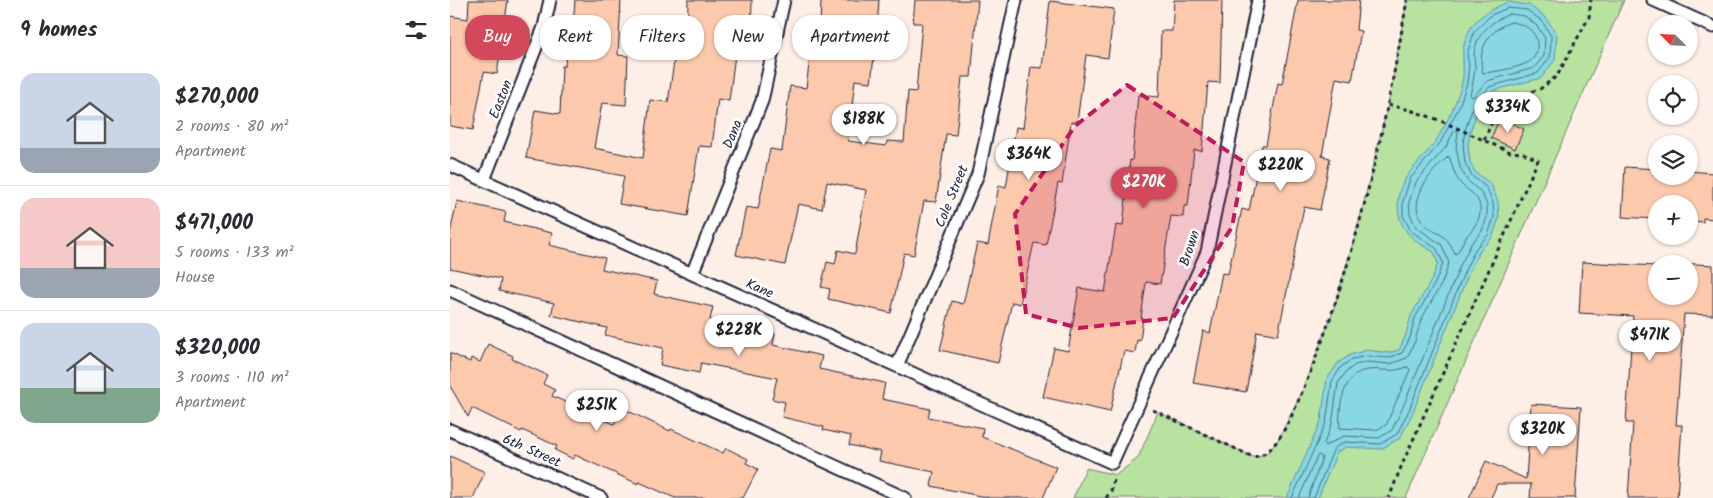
<!DOCTYPE html>
<meta charset="utf-8">
<style>
:root{--surface:#fff;--page:#f7f7f7;--text:#2b2b33;--muted:#7c7c81;--line:#e1e1e2;--accent:#d1495b}
body{margin:0;font-family:Kalam,sans-serif;background:var(--page);color:var(--text);height:100vh;display:flex;flex-direction:column;font-size:19px;white-space:nowrap}
*{box-sizing:border-box;margin:0}
p{font-size:16px;color:var(--muted)}
.icon{flex:none;width:28px;height:28px;fill:none;stroke:currentColor;stroke-width:2;stroke-linecap:round;stroke-linejoin:round}
.map{position:relative;flex:1;overflow:hidden}
.side{display:flex;flex-direction:column;background:var(--surface);width:450px}
.side>*{flex:none}
.guide{position:absolute;left:15px;top:15px;width:475px;height:45px;display:flex;gap:10px}
.needle{width:32px;rotate:294deg}
.controls{position:absolute;left:1198px;top:15px;display:grid;gap:10px}
.controls a{display:grid;place-items:center;width:50px;height:50px;border-radius:50%;background:var(--surface);box-shadow:0 1px 4px #0004;font-size:25px}
.price{position:absolute;translate:-50% -42px;padding:0 11px;border-radius:18px;background:#fff;color:#222;font-size:16px;line-height:32px;filter:drop-shadow(0 1px 2px #0008)}
.price::after{content:'';position:absolute;left:50%;top:30px;width:15px;height:11px;margin-left:-8px;background:inherit;clip-path:polygon(0 0,100% 0,50% 100%)}
.price.selected{background:var(--accent);color:#fff}
ul{padding:0;list-style:none}
li{display:flex;align-items:center;gap:15px;height:125px;padding:0 20px}
li+li{border-top:1px solid var(--line)}
li span{display:grid;place-items:center;flex:none;width:140px;height:100px;border-radius:15px;color:#555}
li>.icon{margin-inline-start:auto}
span .icon{width:60px;height:60px;fill:#fffc;stroke-width:1}
li b{font-size:21px}
h2{display:flex;justify-content:space-between;align-items:center;height:60px;padding:0 20px;font-size:21px}
.chip{padding:0 18px;border-radius:20px;background:var(--surface);box-shadow:0 1px 4px #0004;font-size:18px;line-height:45px}
.chip.selected{background:var(--accent);color:#fff}
main{display:flex;flex:1;min-height:0}
.map>svg:first-child{display:block}
.green{fill:#b8e29f;stroke:#6d826d}
.water{fill:#88d8e4;stroke:#5f8fa0}
.lines{fill:none;stroke-linecap:round;stroke-linejoin:round}
.shore{stroke:#4b6b7f;stroke-width:1}
.building{fill:#fcc9ac;stroke:#22223b}
.lane-casing{stroke:#22223b;stroke-width:15}
.path{stroke:#22223b;stroke-width:3;stroke-dasharray:4 4;stroke-linecap:butt}
.lane{stroke:#fff;stroke-width:11}
.marked{fill:#c2185b;fill-opacity:0.2;stroke:#c2185b;stroke-width:4;stroke-dasharray:10 6;stroke-linejoin:round}
.labels{text-anchor:middle;stroke-width:5;stroke-linejoin:round;paint-order:stroke}
.street-label{font-size:14px;fill:#22223b;stroke:#fff}
</style>
<main>
<section class="side">
<h2>9 homes<svg class="icon" aria-label="filters" viewBox="0 0 24 24"><path d="M4 7h16M4 17h16"/><circle cx="9" cy="7" r="2"/><circle cx="15" cy="17" r="2"/></svg></h2>
<ul>
<li><span style="background:linear-gradient(#c9d6e8 75%,#9aa5b1 0)"><svg class="icon" aria-label="home" viewBox="0 0 24 24"><path d="M3 11l9-7 9 7M6 9v11h12V9"/></svg></span><div><b>$270,000</b><p>2 rooms · 80 m²</p><p>Apartment</p></div></li>
<li><span style="background:linear-gradient(#f6c9c9 70%,#9aa5b1 0)"><svg class="icon" aria-label="home" viewBox="0 0 24 24"><path d="M3 11l9-7 9 7M6 9v11h12V9"/></svg></span><div><b>$471,000</b><p>5 rooms · 133 m²</p><p>House</p></div></li>
<li><span style="background:linear-gradient(#c9d6e8 65%,#7fa58c 0)"><svg class="icon" aria-label="home" viewBox="0 0 24 24"><path d="M3 11l9-7 9 7M6 9v11h12V9"/></svg></span><div><b>$320,000</b><p>3 rooms · 110 m²</p><p>Apartment</p></div></li>
</ul>
</section>
<div class="map">
<svg width="1263" height="498" viewBox="0 0 1263 498">
<rect width="100%" height="100%" fill="#feefe6"/>
<filter id="ink" filterUnits="userSpaceOnUse"><feTurbulence type="fractalNoise" baseFrequency=".02" numOctaves="2"/><feDisplacementMap in="SourceGraphic" scale="10" xChannelSelector="R" yChannelSelector="G"/><feConvolveMatrix kernelMatrix="1 2 1 2 8 2 1 2 1" color-interpolation-filters="sRGB"/></filter>
<g filter="url(#ink)">
<path class="green" d="M957 0H1174L956 498H623L636 468 666 475 688 458 708 412 803 457 816 454 828 440 850 396 882 314 908 226 938 105Z"/>
<path class="water" d="M1058 2 1079 5 1096 18 1107 35 1105 60 1091 78 1042 91 1027 112 1020 132 1018 146 1020 162 1025 172 1041 184 1048 202 1049 218 1042 238 1030 250 1020 270 963 412 950 438 931 449 896 447 887 452 868 498H837L871 421 877 379 888 363 900 355 917 350 938 353 949 350 955 337 961 316 982 279 988 263 984 252C962 240 948 230 948 203 948 175 974 161 987 139 997 122 1007 102 1012 83 1014 74 1013 66 1013 57 1012 49 1016 37 1019 31 1026 16 1044 8 1058 2Z"/>
<g class="lines">
<path class="shore" d="M1060 14 1075 16 1087 26 1095 38 1094 56 1084 68 1037 81 1024 96 1021 97 1020 94C1023 85 1024 76 1025 67 1025 63 1024 59 1024 55 1026 34 1041 21 1060 14Z
M1061 22C1076 24 1089 32 1087 49 1087 54 1083 59 1079 62 1068 68 1045 72 1033 73 1026 51 1039 29 1061 22Z
M1007 130 1008 132 1006 147 1010 167 1017 180 1031 192 1037 205V217L1032 231 1021 244 1010 266 953 407 942 430 929 438 894 436 875 446 874 443 882 424 888 383 896 372 905 365 917 362 940 364 957 358 965 341 971 320 992 283 999 263 992 245 966 227 960 214 959 202 966 182 996 147 1004 131Z
M998 157 1000 158C1002 167 1005 176 1010 183 1014 188 1021 191 1025 196 1037 211 1026 226 1016 237 1012 242 1011 249 1006 254L1004 252C996 232 987 236 974 223 954 204 982 169 998 157Z
M957 367 959 368 960 370 936 425 926 430 890 428C888 408 893 372 918 370 934 368 939 374 957 367Z
M842 498 876 423 882 381 891 367 902 359 917 356 938 358 952 353 960 338 965 318 986 281 993 263 987 249 961 231 953 216V201L960 179 990 143 1009 107 1017 83 1019 65 1017 55 1024 32 1041 15 1058 8 1077 10 1092 21 1101 36 1100 57 1088 73 1039 87 1022 110 1015 130 1013 145 1015 163 1022 176 1037 188 1043 203 1044 217 1038 235 1026 248 1016 268 959 410 947 434 930 444 895 442 884 448 864 498
M849 498 867 456 870 455 872 458 858 498"/>
</g>
<path class="building" d="M19 0H58L47 74 34 72 23 130 0 126V16L18 19Z
M125 0H171L168 55 178 56 176 105 152 103 144 148 193 158 200 100 218 102 226 48 237 50 238 0H302L301 39H287L279 101 268 99 262 147 249 146 238 216 169 204 174 176 76 158 85 110 110 114 112 66H115L116 53H121Z
M371 0H429L427 31 421 82 405 80 398 141 436 146 437 141 454 142 458 91 466 92 472 23H463L465 0H528L521 77H512L506 135 496 134 486 202 474 201 464 255 454 253 441 313 378 299 380 289 371 287 377 262 385 264 388 250 405 254 416 190 377 182 372 209 348 204 335 265 286 255 296 207 308 209 320 149 332 151 340 86 356 88 364 25 370 26Z
M724 0H772L770 83 758 82 752 151 744 150 738 206H734L733 217 721 216 710 284 696 282 691 318H693L690 341 687 340 685 353 674 351 660 412 593 397 604 348 618 351 629 288 655 292 666 225 673 226 680 160 682 161 688 95 709 97 711 31H722Z
M848 0H909L906 30 911 31 902 81 886 78 872 156 880 158 870 210 854 207 828 335 807 331 796 392 743 383 753 331 760 333 772 273 778 274 792 209 799 211 812 145H816L828 83 832 84Z
M600 1 664 9 658 58 636 55 627 122H621L612 184 608 183 596 245 584 243 570 304 562 302 548 363 490 350 502 301 513 304 527 243 538 245 549 185 556 187 566 127 573 128 581 67 592 68Z
M1050 118 1074 129 1065 149 1041 138Z
M1175 167 1206 169V176H1239V171L1263 173V219L1253 218V222L1239 221V204H1206V219L1172 217Z
M7 201 56 212 54 222 102 233 99 245 155 258 152 269 207 281 204 294 263 307 260 320 325 334 323 345 372 356 369 369 435 383 432 399 480 409 478 417 533 428 532 437 606 467 593 498H540L481 486 484 472 429 461 431 452 399 445 401 436 373 430 374 427 332 417 335 402 322 399 327 378 251 363 249 373 210 365 213 348 155 335 157 328 101 315 104 303 49 291 51 279 0 268V233Z
M1132 262 1206 266V296H1239V264H1211V262L1263 265V315L1234 314 1226 425H1232L1227 498H1178L1183 423H1176L1183 316 1129 313Z
M38 344 63 356 62 359 97 375 93 384 105 390 102 396 164 424 172 408 220 431 221 429 273 453 276 448 298 459 296 463 308 469 293 498H225L189 482 188 484 125 455 123 459 105 450 107 446 72 430 71 432 22 408 18 417 0 386V353L20 362 21 358 30 362Z
M1081 404 1131 407 1125 498H1080L1081 484H1047L1041 498H1019L1036 461 1076 479Z
M0 456 35 472 23 498H0Z"/>
<g class="lines">
<defs>
<path id="lane" d="M1203 0 1263 27
M0 165 662 463 757 252 808 0
M34 180 94 27 100 0
M242 274 312 101 334 0
M0 290 455 498
M447 366 528 174 566 0
M0 430 151 498"/>
</defs>
<use href="#lane" class="lane-casing"/>
<path class="path" d="M938 105 960 110 989 120 1060 152 1073 153 1088 160 951 467 939 498
M1034 140 1045 115 1056 119 1067 96 1090 89 1107 76 1139 17 1141 0
M703 410 803 457C808 456 813 455 817 452 836 436 850 396 860 373 907 253 936 127 957 0
M656 498 661 491 664 480"/>
<use href="#lane" class="lane"/>
</g>
</g>
<path class="marked" d="M677 85 794 162 782 227 723 318 629 328 576 314 565 214 625 126Z"/>
<g class="labels">
<g class="street-label">
<text transform="translate(50 99) rotate(-68)" y="5">Easton</text>
<text transform="translate(282 134) rotate(-68)" y="5">Dana</text>
<text transform="translate(501 196) rotate(-68)" y="5">Cole Street</text>
<text transform="translate(739 248) rotate(-72)" y="5">Brown</text>
<text transform="translate(310 288) rotate(24)" y="5">Kane</text>
<text transform="translate(82 450) rotate(24)" y="5">6th Street</text>
</g>
</g>
</svg>
<div class="controls">
<a><svg class="needle" viewBox="-14 -14 28 28"><path d="M0-13l5 13h-10z" fill="#e53935"/><path d="M0 13l5-13h-10z" fill="#7c7c81"/></svg></a>
<a><svg class="icon" aria-label="locate" viewBox="0 0 24 24"><circle cx="12" cy="12" r="6"/><path d="M12 2v4M12 18v4M2 12h4M18 12h4"/></svg></a>
<a><svg class="icon" aria-label="layers" viewBox="0 0 24 24"><path d="M12 4l9 5-9 5-9-5zM3 14l9 5 9-5"/></svg></a>
<a>+</a>
<a>−</a>
</div>
<b class="price" style="left:1058px;top:134px">$334K</b>
<b class="price" style="left:414px;top:146px">$188K</b>
<b class="price" style="left:579px;top:181px">$364K</b>
<b class="price" style="left:831px;top:192px">$220K</b>
<b class="price selected" style="left:694px;top:209px">$270K</b>
<b class="price" style="left:289px;top:357px">$228K</b>
<b class="price" style="left:1200px;top:362px">$471K</b>
<b class="price" style="left:147px;top:432px">$251K</b>
<b class="price" style="left:1093px;top:456px">$320K</b>
<div class="guide">
<a class="chip selected">Buy</a>
<a class="chip">Rent</a>
<a class="chip">Filters</a>
<a class="chip">New</a>
<a class="chip">Apartment</a>
</div>
</div>
</main>
